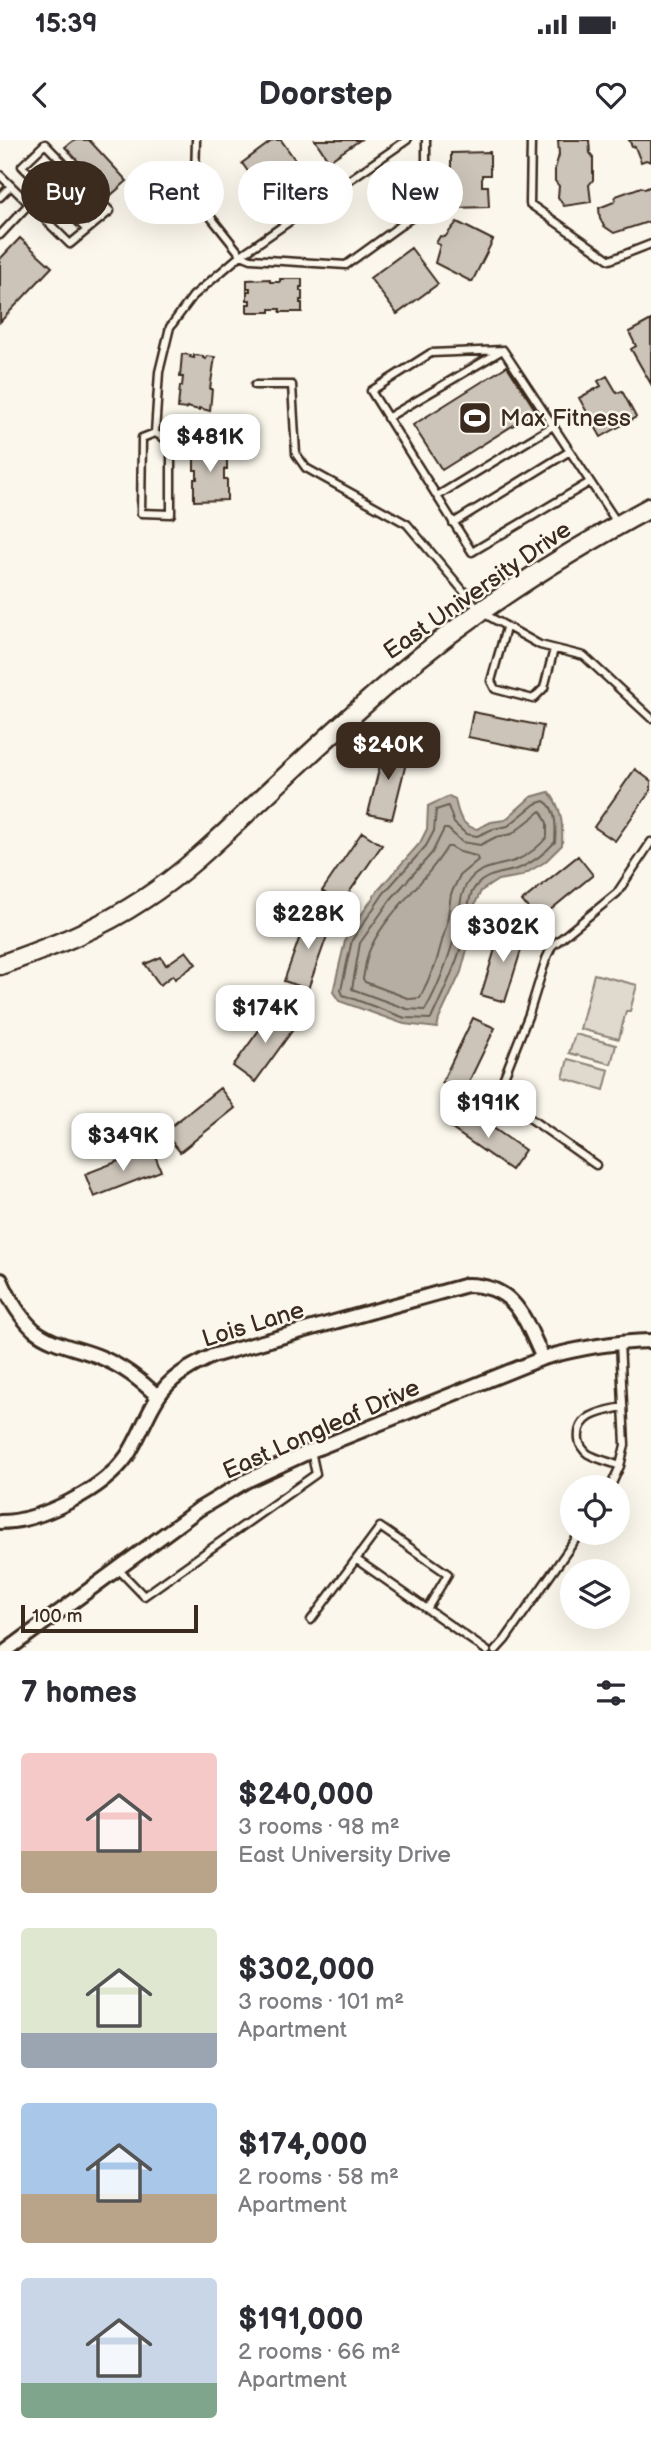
<!DOCTYPE html>
<meta charset="utf-8">
<style>
:root{--surface:#fff;--page:#f7f7f7;--text:#2b2b33;--muted:#7c7c81;--accent:#3b2a1e}
body{margin:0;font-family:"Balsamiq Sans",sans-serif;background:var(--page);color:var(--text);height:100vh;display:flex;flex-direction:column;font-size:26px;white-space:nowrap}
*{box-sizing:border-box;margin:0}
p{font-size:23px;color:var(--muted)}
.icon{flex:none;width:38px;height:38px;fill:none;stroke:currentColor;stroke-width:2;stroke-linecap:round;stroke-linejoin:round}
.map{position:relative;height:1511px;overflow:hidden}
.drawer{display:flex;flex-direction:column;background:var(--surface);flex:1}
.drawer>*{flex:none}
.banner{position:absolute;left:21px;top:21px;width:609px;height:63px;display:flex;gap:14px}
.tools{position:absolute;left:560px;top:1335px;display:grid;gap:14px}
.tools a{display:grid;place-items:center;width:70px;height:70px;border-radius:50%;background:var(--surface);box-shadow:0 7px 28px #0002;font-size:35px}
.scale{position:absolute;left:21px;bottom:18px;width:177px;box-sizing:border-box;padding-left:7px;border:4px solid #3b2a1e;border-top:0;font-size:19px;line-height:24px;white-space:nowrap;color:#3b2a1e;-webkit-text-stroke:5px #fbf7ec;paint-order:stroke}
.price{position:absolute;translate:-50% -60px;padding:0 16px;border-radius:14px;background:#fff;color:#222;font-size:23px;line-height:46px;filter:drop-shadow(0 2px 4px #0008)}
.price::after{content:'';position:absolute;left:50%;top:42px;width:21px;height:16px;margin-left:-10px;background:inherit;clip-path:polygon(0 0,100% 0,50% 100%)}
.price.selected{background:var(--accent);color:#fff}
ul{padding:0;list-style:none}
li{display:flex;align-items:center;gap:21px;height:175px;padding:0 21px}
li span{display:grid;place-items:center;flex:none;width:196px;height:140px;border-radius:7px;color:#555}
li>.icon{margin-inline-start:auto}
span .icon{width:84px;height:84px;fill:#fffc;stroke-width:1}
li b{font-size:30px}
h2{display:flex;justify-content:space-between;align-items:center;height:84px;padding:0 21px;font-size:30px}
.pill{padding:0 24px;border-radius:32px;background:var(--surface);box-shadow:0 7px 28px #0002;font-size:24px;line-height:63px}
.pill.selected{background:var(--accent);color:#fff}
.status{display:flex;justify-content:space-between;align-items:center;height:49px;padding:0 35px;background:var(--surface);direction:ltr}
.status svg{height:19px;fill:currentColor}
header{display:flex;justify-content:space-between;align-items:center;height:91px;padding:0 21px;background:var(--surface);font-size:32px;font-weight:600}
.map>svg:first-child{display:block}
.green{fill:#dfd9ce;stroke:#8d8276;stroke-width:2}
.water{fill:#b6aea2;stroke:#85796d;stroke-width:2}
.lines{fill:none;stroke-linecap:round;stroke-linejoin:round}
.shore{stroke:#6c5f53;stroke-width:2}
.building{fill:#ccc4b9;stroke:#3b2a1e;stroke-width:2}
.service-casing{stroke:#3b2a1e;stroke-width:11}
.minor-casing{stroke:#3b2a1e;stroke-width:18}
.secondary-casing{stroke:#3b2a1e;stroke-width:23}
.service{stroke:#fbf7ec;stroke-width:6}
.minor{stroke:#fbf7ec;stroke-width:12}
.secondary{stroke:#fbf7ec;stroke-width:18}
.labels{text-anchor:middle;stroke-width:5;stroke-linejoin:round;paint-order:stroke}
.poi-label{font-size:24px;fill:#3b2a1e;stroke:#fbf7ec;text-anchor:start}
.street-label{font-size:24px;fill:#3b2a1e;stroke:#fbf7ec}
</style>
<div class="status"><b>15:39</b><svg viewBox="0 0 49 12"><path d="M0 12V9h3v3zM5 12V6h3v6zM10 12V3h3v9zM15 12V0h3v12zM26 1h20v11H26zM47 4h2v5h-2z"/></svg></div>
<header><svg class="icon" aria-label="back" viewBox="0 0 24 24"><path d="M15 5l-7 7 7 7"/></svg>Doorstep<svg class="icon" aria-label="heart" viewBox="0 0 24 24"><path d="M12 20l-8-8c-3-5 5-10 8-4 3-6 11-1 8 4z"/></svg></header>
<div class="map">
<svg width="651" height="1511" viewBox="0 0 651 1511">
<rect width="100%" height="100%" fill="#fbf7ec"/>
<filter id="ink" filterUnits="userSpaceOnUse"><feTurbulence type="fractalNoise" baseFrequency=".0143" numOctaves="2"/><feDisplacementMap in="SourceGraphic" scale="14" xChannelSelector="R" yChannelSelector="G"/><feConvolveMatrix kernelMatrix="1 2 1 2 8 2 1 2 1" color-interpolation-filters="sRGB"/></filter>
<g filter="url(#ink)">
<path class="green" d="M594 834 637 845 630 871H626L619 899 580 889Z
M575 894 616 905 611 924 569 913Z
M568 919 609 930 604 950 563 938Z"/>
<path class="water" d="M549 652C562 668 563 684 562 705L545 722 521 736 498 740 481 751 475 764 473 787 461 832 439 879 437 888 404 884 339 861 333 852 346 797 379 749 420 703 427 689 428 666 449 656 455 659C458 674 461 686 477 689L491 682 505 680 531 657Z"/>
<g class="lines">
<path class="shore" d="M544 661C557 668 556 688 555 702 545 713 534 722 520 728 505 734 488 732 476 746 466 758 469 774 466 788 459 820 445 849 431 879L405 878 343 855 341 850 352 800 384 753 426 706 434 691 436 670 448 666 454 683 466 694 477 696 493 689 508 686 535 664Z
M541 671 547 683V697C539 707 528 715 517 720 500 727 480 725 468 742 458 756 461 773 457 789 449 817 440 844 425 870L407 869 352 849 360 803 391 759 432 713 444 689H448L462 702 480 705 496 697 512 694Z
M447 707H451L460 712 476 716 478 720 460 735 451 754 447 783 436 823 420 858 410 859 365 842 363 839C365 829 366 816 371 807 389 769 426 743 447 707Z"/>
</g>
<path class="building" d="M74 0H89L127 41 110 56 65 7Z
M273 0H281L308 38 271 64 242 23Z
M315 0H360L329 21Z
M558 0H589L590 13 593 17V40L589 45 591 62 564 66 558 57 559 46 555 41V29L559 15Z
M629 0H651V22L646 20 641 22 635 7 632 6Z
M490 12V35H482V46H488L489 67 451 68V45L455 44 454 36H451V13Z
M651 46V81L614 93 604 86 600 79 599 68 614 62 616 56 641 47 645 49Z
M457 82 493 100 472 142 435 123 440 105 436 103 440 96 445 97Z
M20 98 52 127 0 182V119Z
M411 108 438 144 397 174 370 138Z
M270 139V142H280V139H302V147H300V151H302V160H300V163H302V172H280V169H270V172H247V164H250V160H247V151H250V148H247V140Z
M651 180V244L631 209 636 206 629 192Z
M182 214 191 215 190 217 194 218V215L203 216V218L206 219 207 216 215 217 210 249H212L210 271 199 268V270L187 267 186 269 178 268 180 246H182L183 237H180Z
M507 226 536 271 442 330 413 285Z
M607 236 617 253 622 251 636 277 601 297 579 258 601 246 598 241Z
M205 306H215V309H218V306H227V329H224V339H227V360L194 361V339H197V330H194V307H202V309H205Z
M473 572 543 586 538 611 468 597Z
M385 605 409 611 392 679 368 674Z
M635 629 651 641V650L615 701 594 687Z
M362 692 382 705 341 764 322 751Z
M578 716 593 735 538 780 522 761Z
M308 774 332 782 308 849 284 841Z
M502 786 526 794 505 862 481 855Z
M186 811 196 824 175 839 173 835 160 845 145 824 161 817 166 825Z
M275 868 297 884 255 942 233 926Z
M473 878 495 888 464 952 442 942Z
M220 948 235 968 180 1012 164 992Z
M466 969 525 1010 511 1030 452 989Z
M152 1008 161 1031 94 1057 85 1034Z"/>
<g class="lines">
<defs>
<path id="service" d="M196 0 195 40 202 66 241 115 251 119 346 125 426 67V0
M531 0 530 64 610 120 651 104
M0 35 70 104 110 71 45 4 22 26 44 48 0 95
M44 48 87 90
M0 57 11 46
M503 210 431 213 371 251 472 412 590 342
M503 210 618 384
M255 245H292L296 314 306 328 407 384 481 472 540 505 584 516 651 578
M387 278 501 211
M155 293 159 232 170 187 193 156 241 115 407 0
M155 293 171 302V374L141 373 142 298Z
M437 356 553 286
M453 383 570 311
M506 488 491 541 495 549 533 559 544 548 554 509
M596 1025 497 955 529 874 546 819 552 806 617 753 651 702
M620 1326C610 1322 597 1319 588 1314 583 1310 580 1306 579 1300 576 1274 604 1271 623 1267
M610 1348 620 1326 625 1305 620 1202
M357 1420 487 1511
M118 1429 144 1456 316 1334 311 1311
M311 1480 380 1387 448 1434 427 1469
M495 1511 505 1500 580 1393"/>
<path id="minor" d="M1 1140C8 1156 20 1177 34 1190 52 1205 79 1208 100 1217 122 1226 141 1240 158 1257
M0 1382C40 1382 104 1349 127 1316 141 1295 148 1269 163 1250 176 1234 194 1225 212 1216L467 1145C517 1145 525 1181 543 1218
M6 1511 199 1369 246 1341 311 1311 543 1218C579 1208 613 1202 651 1201"/>
<path id="secondary" d="M0 825C51 807 99 789 144 759 184 733 219 699 254 666 299 624 344 581 391 541 470 473 560 416 651 367"/>
</defs>
<use href="#service" class="service-casing"/>
<use href="#minor" class="minor-casing"/>
<use href="#secondary" class="secondary-casing"/>
<use href="#service" class="service"/>
<use href="#minor" class="minor"/>
<use href="#secondary" class="secondary"/>
</g>
</g>
<defs>
<symbol id="stadium-square" viewBox="-11 -11 22 22"><rect x="-9" y="-9" width="18" height="18" rx="4" fill="#3b2a1e" stroke="#fbf7ec"/><path d="M0-5a6.5 5 0 1 0 0 10a6.5 5 0 1 0 0-10ZM-3.5-1.8h7v3.6h-7Z" fill="#fff"/></symbol>
</defs>
<g fill-rule="evenodd">
<use href="#stadium-square" x="456" y="259" width="38" height="38"/>
</g>
<g class="labels">
<g class="poi-label">
<text x="500" y="286">Max Fitness</text>
</g>
<g class="street-label">
<text transform="translate(477 450) rotate(-35)" y="8">East University Drive</text>
<text transform="translate(253 1184) rotate(-17)" y="8">Lois Lane</text>
<text transform="translate(321 1289) rotate(-24)" y="8">East Longleaf Drive</text>
</g>
</g>
</svg>
<div class="tools">
<a><svg class="icon" aria-label="locate" viewBox="0 0 24 24"><circle cx="12" cy="12" r="6"/><path d="M12 2v4M12 18v4M2 12h4M18 12h4"/></svg></a>
<a><svg class="icon" aria-label="layers" viewBox="0 0 24 24"><path d="M12 4l9 5-9 5-9-5zM3 14l9 5 9-5"/></svg></a>
</div>
<div class="scale">100 m</div>
<b class="price" style="left:210px;top:334px">$481K</b>
<b class="price selected" style="left:388px;top:642px">$240K</b>
<b class="price" style="left:308px;top:811px">$228K</b>
<b class="price" style="left:503px;top:824px">$302K</b>
<b class="price" style="left:265px;top:905px">$174K</b>
<b class="price" style="left:488px;top:1000px">$191K</b>
<b class="price" style="left:123px;top:1033px">$349K</b>
<div class="banner">
<a class="pill selected">Buy</a>
<a class="pill">Rent</a>
<a class="pill">Filters</a>
<a class="pill">New</a>
</div>
</div>
<section class="drawer">
<h2>7 homes<svg class="icon" aria-label="filters" viewBox="0 0 24 24"><path d="M4 7h16M4 17h16"/><circle cx="9" cy="7" r="2"/><circle cx="15" cy="17" r="2"/></svg></h2>
<ul>
<li><span style="background:linear-gradient(#f6c9c9 70%,#b9a48a 0)"><svg class="icon" aria-label="home" viewBox="0 0 24 24"><path d="M3 11l9-7 9 7M6 9v11h12V9"/></svg></span><div><b>$240,000</b><p>3 rooms · 98 m²</p><p>East University Drive</p></div></li>
<li><span style="background:linear-gradient(#dfe7d0 75%,#9aa5b1 0)"><svg class="icon" aria-label="home" viewBox="0 0 24 24"><path d="M3 11l9-7 9 7M6 9v11h12V9"/></svg></span><div><b>$302,000</b><p>3 rooms · 101 m²</p><p>Apartment</p></div></li>
<li><span style="background:linear-gradient(#a9c7e8 65%,#b9a48a 0)"><svg class="icon" aria-label="home" viewBox="0 0 24 24"><path d="M3 11l9-7 9 7M6 9v11h12V9"/></svg></span><div><b>$174,000</b><p>2 rooms · 58 m²</p><p>Apartment</p></div></li>
<li><span style="background:linear-gradient(#c9d6e8 75%,#7fa58c 0)"><svg class="icon" aria-label="home" viewBox="0 0 24 24"><path d="M3 11l9-7 9 7M6 9v11h12V9"/></svg></span><div><b>$191,000</b><p>2 rooms · 66 m²</p><p>Apartment</p></div></li>
</ul>
</section>
